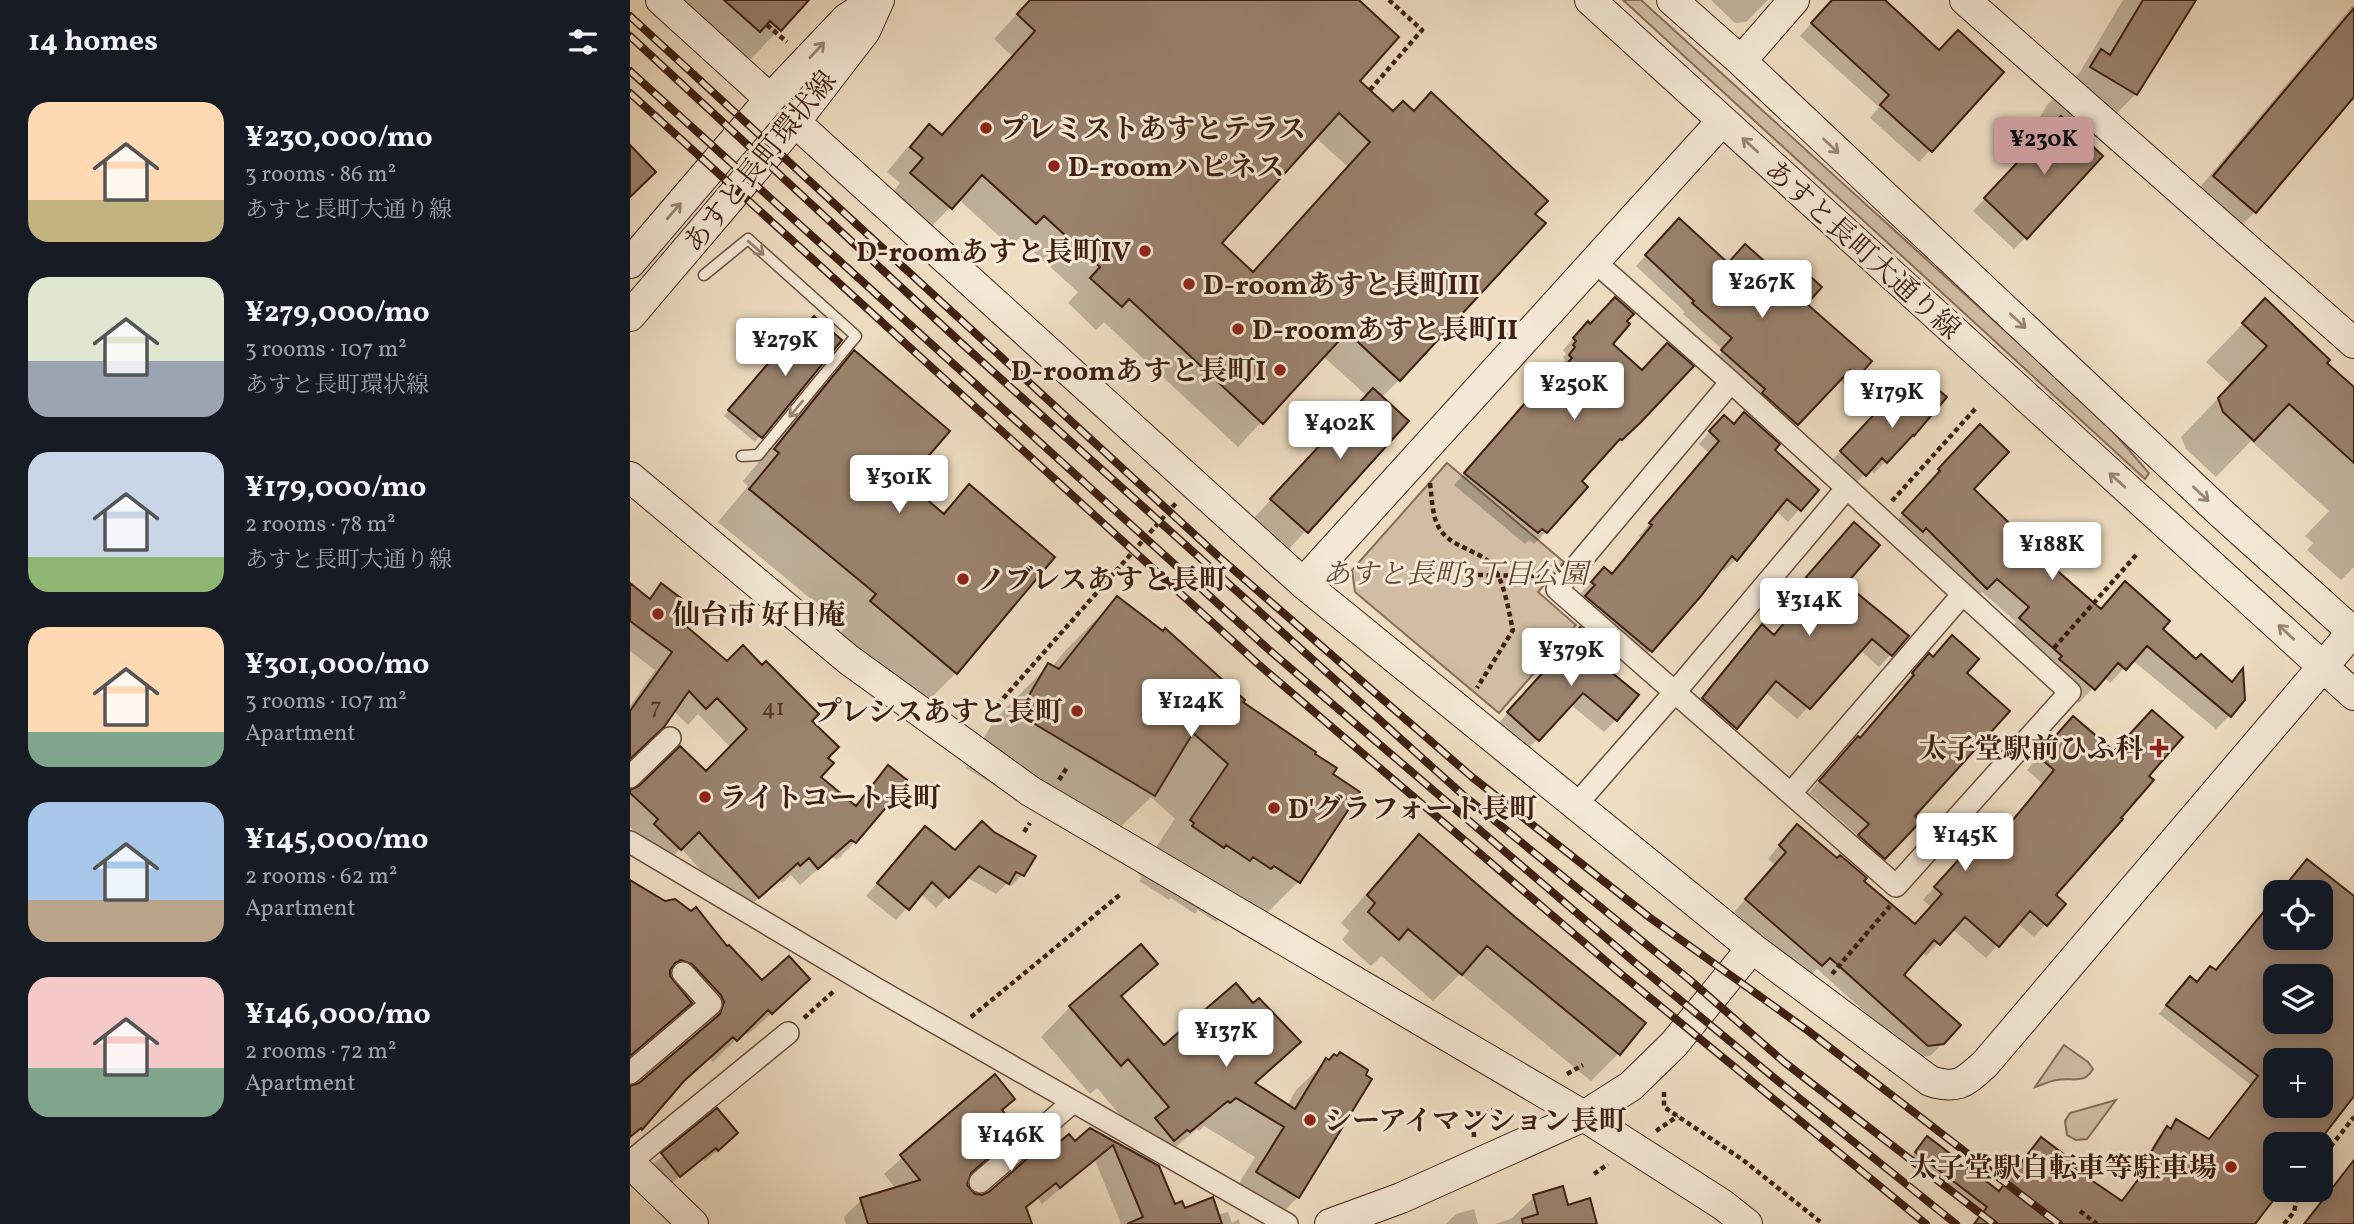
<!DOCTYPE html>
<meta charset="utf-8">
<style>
:root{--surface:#171b24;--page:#242831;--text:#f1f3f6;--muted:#9ea1a6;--accent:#c59692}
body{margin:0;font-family:Vollkorn,"Noto Serif JP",serif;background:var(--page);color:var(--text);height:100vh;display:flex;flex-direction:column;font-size:26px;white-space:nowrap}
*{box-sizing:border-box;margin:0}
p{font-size:23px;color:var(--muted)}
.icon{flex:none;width:38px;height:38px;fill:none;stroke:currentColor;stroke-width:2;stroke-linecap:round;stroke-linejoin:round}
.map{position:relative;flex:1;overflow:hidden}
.panel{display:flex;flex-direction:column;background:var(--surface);width:630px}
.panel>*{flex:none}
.controls{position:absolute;left:1633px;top:880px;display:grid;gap:14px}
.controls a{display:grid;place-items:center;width:70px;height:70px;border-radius:14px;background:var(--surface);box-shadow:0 4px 18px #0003;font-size:35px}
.price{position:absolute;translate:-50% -60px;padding:0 16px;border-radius:7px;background:#fff;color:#222;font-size:23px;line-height:46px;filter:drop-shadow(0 2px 4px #0008)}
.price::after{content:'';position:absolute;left:50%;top:42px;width:21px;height:16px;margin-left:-10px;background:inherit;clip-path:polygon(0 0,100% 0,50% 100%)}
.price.selected{background:var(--accent);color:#111}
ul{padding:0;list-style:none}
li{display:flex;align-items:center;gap:21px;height:175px;padding:0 28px}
li span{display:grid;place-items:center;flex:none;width:196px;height:140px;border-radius:21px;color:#555}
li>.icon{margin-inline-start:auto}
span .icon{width:84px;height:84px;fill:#fffc;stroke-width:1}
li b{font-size:30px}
h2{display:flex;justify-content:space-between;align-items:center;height:84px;padding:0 28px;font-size:30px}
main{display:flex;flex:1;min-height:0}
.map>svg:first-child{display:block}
.green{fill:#d0bda3;stroke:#886e5a;stroke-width:2}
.shadow{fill:#0003;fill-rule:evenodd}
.building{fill:#9a826d;stroke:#3f2012;stroke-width:2;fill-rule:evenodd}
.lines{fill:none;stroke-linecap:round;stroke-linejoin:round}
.lane-casing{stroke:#6b4f3e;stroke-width:13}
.street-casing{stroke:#6b4f3e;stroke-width:24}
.secondary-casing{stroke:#3f2012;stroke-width:32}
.path{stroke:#3f2012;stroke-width:4.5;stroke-dasharray:5 3.5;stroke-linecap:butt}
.lane{stroke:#f4e9d7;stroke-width:10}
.street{stroke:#f4e9d7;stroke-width:21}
.secondary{stroke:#f4e9d7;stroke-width:30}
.rail-casing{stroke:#3f2012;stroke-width:8}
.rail{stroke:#f4e9d7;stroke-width:5;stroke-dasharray:16;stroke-linecap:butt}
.oneway{stroke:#9a8474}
.poi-dot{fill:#8f2418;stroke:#f4e9d7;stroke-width:2.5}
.labels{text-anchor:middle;stroke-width:6;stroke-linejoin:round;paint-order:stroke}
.number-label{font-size:24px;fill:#563829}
.poi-label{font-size:28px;font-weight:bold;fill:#3f2012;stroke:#f4e9d7;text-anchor:start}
.street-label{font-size:28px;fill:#3f2012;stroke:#f4e9d7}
.park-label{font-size:28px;font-style:italic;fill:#634736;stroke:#f4e9d7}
</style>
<main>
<section class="panel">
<h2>14 homes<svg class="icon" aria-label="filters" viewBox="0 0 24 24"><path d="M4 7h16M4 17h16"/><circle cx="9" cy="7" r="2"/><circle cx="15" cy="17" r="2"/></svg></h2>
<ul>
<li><span style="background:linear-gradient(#ffd9b3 70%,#c2b280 0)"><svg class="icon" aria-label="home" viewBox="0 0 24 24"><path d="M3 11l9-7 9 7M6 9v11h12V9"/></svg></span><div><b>¥230,000/mo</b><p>3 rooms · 86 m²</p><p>あすと長町大通り線</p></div></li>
<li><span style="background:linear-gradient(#dfe7d0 60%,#9aa5b1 0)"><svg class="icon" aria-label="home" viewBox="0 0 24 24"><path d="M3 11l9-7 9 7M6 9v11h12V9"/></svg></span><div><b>¥279,000/mo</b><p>3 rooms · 107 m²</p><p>あすと長町環状線</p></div></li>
<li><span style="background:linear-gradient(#c9d6e8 75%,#8fb573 0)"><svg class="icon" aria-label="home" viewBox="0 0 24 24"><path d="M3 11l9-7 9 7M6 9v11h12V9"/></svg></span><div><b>¥179,000/mo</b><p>2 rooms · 78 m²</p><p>あすと長町大通り線</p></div></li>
<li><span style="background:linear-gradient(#ffd9b3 75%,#7fa58c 0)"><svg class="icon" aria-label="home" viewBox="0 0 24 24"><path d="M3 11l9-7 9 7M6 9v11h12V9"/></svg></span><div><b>¥301,000/mo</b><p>3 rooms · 107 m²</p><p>Apartment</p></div></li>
<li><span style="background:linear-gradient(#a9c7e8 70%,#b9a48a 0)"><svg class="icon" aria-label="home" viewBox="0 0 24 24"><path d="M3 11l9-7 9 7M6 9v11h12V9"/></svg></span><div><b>¥145,000/mo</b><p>2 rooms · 62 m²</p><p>Apartment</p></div></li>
<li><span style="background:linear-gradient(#f6c9c9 65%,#7fa58c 0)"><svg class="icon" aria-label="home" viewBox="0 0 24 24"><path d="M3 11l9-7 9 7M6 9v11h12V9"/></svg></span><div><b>¥146,000/mo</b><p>2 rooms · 72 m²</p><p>Apartment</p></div></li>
</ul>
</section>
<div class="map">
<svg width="1724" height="1224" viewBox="0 0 1724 1224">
<rect width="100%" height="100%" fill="#eeddc1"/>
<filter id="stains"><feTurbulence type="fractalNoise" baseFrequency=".00286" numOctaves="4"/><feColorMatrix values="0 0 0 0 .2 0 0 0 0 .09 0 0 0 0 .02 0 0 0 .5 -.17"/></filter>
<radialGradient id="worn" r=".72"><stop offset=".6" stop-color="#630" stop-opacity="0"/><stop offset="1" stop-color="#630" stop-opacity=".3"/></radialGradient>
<path class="green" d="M993 0H1011L1472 419 1519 473 1515 479Z
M817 463 934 562 908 592 946 625 869 713 725 592 722 570Z
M1434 1045 1458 1062 1463 1069C1454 1085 1442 1077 1427 1080 1419 1081 1412 1085 1405 1087Z
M1486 1100 1457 1139 1446 1140 1437 1135 1435 1121 1440 1113Z"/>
<path class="shadow" d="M24 0H177L117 63Z
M400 0H726L728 81 763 113 769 380 751 398 777 421 659 549 624 518 737 396 693 356 608 447 474 322 466 330 438 303 448 292 389 239 381 247 328 199 296 232 258 198 270 183 257 172 275 150 299 126 311 136 382 56 364 39ZM685 137 718 167 622 273 590 243Z
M1081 0H1138L1116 22 1105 23Z
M1203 0H1252L1309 52 1372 72 1289 162 1240 118 1249 107 1170 36Z
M1493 0H1564L1506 94 1457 143 1396 237 1384 249 1343 211 1420 129 1407 122 1417 105 1450 72Z
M1724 4V94L1625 212 1592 245 1550 211Z
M1039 230 1097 265 1175 304 1240 361 1216 386 1209 379 1156 434 1083 362 1093 350 1053 314 1055 312 1006 266Z
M1635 301 1695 363 1724 389V567L1711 580 1677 550 1683 543 1675 536 1699 511 1621 441 1586 477 1556 449 1551 437 1601 385 1576 362Z
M946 335 981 344 1010 421 978 450 949 481 916 532 904 544 899 540 895 544 824 485 897 401 912 392 932 370 928 367 935 360 933 357 936 354 933 350Z
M210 340 125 442 94 416 137 366Z
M225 353 274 483 311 514 339 486 423 557 326 673 294 705 210 634 215 627 88 522 118 486 113 481 193 385Z
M1315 397 1271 447 1244 473 1240 469 1223 486 1199 464 1238 422H1263Z
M1103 426 1142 450 1187 490 1158 522 1146 511 1106 560 1094 571 1091 568 1070 595 1009 662 945 609 955 598 950 594 974 569 981 575 1011 538 1009 536 1079 453 1069 444 1082 429Z
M1336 441 1342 489 1396 546 1470 610 1530 629 1566 662 1601 683 1611 672 1600 715 1586 729 1502 660 1480 683 1473 677 1449 703 1416 674 1376 633 1386 622 1352 592 1342 602 1260 529 1297 486 1295 485Z
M1212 536 1213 584 1276 637 1249 667 1230 650 1167 719 1135 692 1094 740 1061 711 1120 638 1143 637 1175 598 1166 590Z
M0 585 18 599 31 586 47 621 97 663 180 721 196 759 189 777 224 806 258 767 225 842 207 860 202 857 170 885 161 875 152 883 149 879 110 915 51 848 32 867 12 838 0 827V791L76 773 101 748 68 714 58 725 43 710 0 758V706L25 670 0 651Z
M487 598 610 703 683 755 701 774 728 792 668 882 614 936 589 919 586 922 568 910 565 914 541 898 539 900 509 881 512 877 508 874 545 819 521 797 469 848 336 768 365 719 419 665 422 667 434 652Z
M960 657 986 720 974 732 940 704 896 751 867 725 907 681Z
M1302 658 1334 673 1283 816 1288 821 1243 869 1219 848 1229 836 1179 793 1217 749 1229 739 1274 687 1272 685 1288 667Z
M1431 730 1484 753 1517 777 1423 895 1434 904 1404 937 1387 923 1356 958 1322 929 1296 956 1292 952 1271 975 1313 1043 1300 1056 1285 1057 1187 969 1179 977 1104 912 1145 865 1138 859 1155 838 1231 881 1284 926 1301 907 1293 900 1329 860 1327 858 1352 828 1377 827 1413 784 1397 770Z
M353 823 392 875 381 886 376 884 366 894 336 877 306 908 290 893 266 920 236 896 284 840 325 852Z
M790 837 884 919 1013 1023 988 1054 961 1081 830 974 803 1001 751 956 741 966 712 940 719 931 711 923 762 864Z
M1669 870 1724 898V1081L1711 1111 1684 1144H1645V1190H1649L1623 1224H1344L1350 1216 1278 1161 1297 1138 1368 1193 1443 1170 1491 1203 1513 1174 1508 1171 1529 1136 1546 1122 1578 1141 1621 1085 1529 1014 1551 986 1566 984 1585 972 1645 899V938H1690V892H1650ZM1645 976H1690V1022H1645ZM1645 1060H1690V1106H1645Z
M0 882 97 949 155 1002 117 1035 114 1032 83 1062 79 1058 44 1090 0 1139V1087L9 1084 71 1031 72 1026 57 1006 0 1057Z
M526 964 491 999 534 1048 623 1006 669 1042 624 1085 657 1106 666 1090 696 1061 740 1079 668 1197 641 1224H633L598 1202 625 1157 574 1126 569 1131 567 1129 529 1161 526 1159 520 1163 544 1206 554 1210 587 1215 598 1212 602 1223 609 1219 610 1224H491L465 1160 412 1204 408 1199 395 1210 400 1224H216L214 1217 231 1200 266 1189 254 1174 364 1076 370 1111 387 1131 338 1175 335 1186 344 1196 352 1197 410 1160 445 1143 460 1130 496 1150 509 1137 467 1088 460 1094 411 1037 440 1007Z
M87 1110 95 1145 75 1161 73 1158 37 1187 21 1166Z
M1724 1159V1224H1674Z
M904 1197 937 1207 965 1224H865L881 1219Z
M844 1209 848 1224H816L826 1214Z"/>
<path class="building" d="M94 0H179L151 31 140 21 130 32Z
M400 0H729L769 37 730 81 763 111 773 101 784 111 801 92 918 201 905 214 916 223 770 381 717 332 633 424 499 299 492 307 460 278 470 267 414 216 406 224 352 175 322 209 280 173 293 158 280 147 299 124 312 135 405 31 387 14ZM709 113 740 142 623 272 592 243Z
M1202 0H1255L1309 50 1328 30 1374 72 1302 152 1250 105 1259 95 1181 23Z
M1513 0H1566L1507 95 1460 67 1471 49 1480 55Z
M1724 8V97L1626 213 1583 176Z
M1431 116 1473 156 1397 239 1354 198Z
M0 145 26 172 0 197Z
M1049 218 1098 263 1115 244 1157 281 1170 267 1192 287 1177 304 1242 361 1228 377 1220 370 1168 425 1132 393 1135 389 1091 350 1102 338 1062 303 1064 301 1015 255Z
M985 297 1004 314 997 321 1000 324 983 344 1012 370 1037 343 1064 366 1011 422 992 440 990 439 952 481 958 487 917 533 912 529 908 533 834 473 909 387 912 390 942 358 939 355 945 347 943 345 946 341 943 338 958 321 960 324Z
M1635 298 1700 360 1697 363 1724 387V463L1659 404 1624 441 1593 412 1588 398 1637 346 1612 323Z
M184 316 212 340 132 438 98 410 142 359 146 362Z
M224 350 320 431 276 482 314 514 339 484 425 557 327 674 240 601 246 594 119 489 149 453 144 449Z
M1297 380 1317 397 1284 436 1283 435 1257 463 1252 458 1236 476 1210 451 1250 408 1264 420Z
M743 388 779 421 678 533 640 499Z
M1114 412 1150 444 1145 450 1189 490 1171 511 1157 499 1107 561 1102 556 1071 596 1022 652 955 596 965 585 961 582 974 567 982 574 1022 525 1019 523 1089 441 1079 431 1094 415 1104 424Z
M1350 424 1379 452 1344 489 1401 544 1399 546 1471 609 1495 581 1540 621 1533 629 1566 659 1571 654 1602 682 1613 668 1615 700 1601 717 1517 646 1496 670 1488 663 1465 690 1429 659 1432 656 1389 618 1399 607 1367 579 1357 589 1296 528 1293 532 1272 513 1310 471 1308 469Z
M1224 522 1250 545 1216 584 1279 636 1262 656 1242 639 1180 709 1146 681 1107 729 1072 698 1132 624 1144 635 1186 585 1176 577Z
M0 583 20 599 31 583 60 605 49 620 97 661 113 645 132 665 136 661 189 714 182 721 209 747 198 758 204 763 191 777 226 806 258 765 277 780 265 797 226 843 221 840 188 869 179 858 170 866 168 863 129 898 69 832 51 850 24 824 28 819 0 793V790L9 786 50 746 76 771 117 729 87 698 76 709 59 691 34 727 0 759V711L42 652 0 621Z
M487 596 533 631 535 628 615 700 613 702 686 752 685 754 707 768 703 774 730 792 670 883 644 866 641 869 623 857 620 861 596 845 594 848 562 826 564 823 560 820 598 764 563 733 525 796 388 714 418 663 429 669Z
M950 627 972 645 963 657 1009 695 987 721 953 693 909 741 877 712 918 667Z
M1322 635 1349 659 1337 673 1380 711 1285 816 1291 821 1255 859 1228 835 1239 824 1189 781 1228 736 1230 738 1284 675 1282 673 1299 653 1303 657Z
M1522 710 1553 737 1519 776 1524 780 1491 818 1493 819 1426 895 1436 904 1417 926 1400 911 1369 947 1335 917 1310 945 1304 940 1274 975 1331 1025 1314 1044 1298 1046 1200 958 1192 966 1115 899 1156 852 1149 845 1167 824 1207 858 1210 855 1237 878 1234 881 1285 924 1312 894 1304 887 1340 847 1338 845 1364 814 1378 826 1424 770 1408 756 1443 716 1484 751Z
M352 821 364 832 406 856 394 876 386 872 379 884 349 866 319 898 302 882 279 910 247 883 295 826 325 850Z
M789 834 885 917 1016 1023 990 1055 857 946 832 975 778 929 769 940 738 912 745 903 737 895Z
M1677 859 1724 896V1096L1687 1144H1645V1198L1625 1224H1344L1357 1207 1285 1152 1297 1136 1369 1191 1411 1137 1448 1165 1445 1169 1492 1201 1519 1165 1515 1162 1537 1126 1541 1129 1546 1119 1579 1139 1628 1076 1536 1005 1560 976 1567 982 1580 966 1586 970 1645 898V938H1690V892H1650ZM1645 976H1690V1022H1645ZM1645 1060H1690V1106H1645Z
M0 880 35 901 45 899 61 911 66 907 97 946 99 945 132 980 159 956 180 979 142 1014 138 1010 107 1041 103 1037 54 1081 12 1130 11 1128 0 1137V1086L9 1083 90 1014 94 1002 91 995 62 964 51 960 45 963 40 970V976L62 1003 0 1056Z
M511 944 528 964 491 996 534 1045 606 983 623 1003 629 998 671 1042 625 1083 665 1109 696 1058 699 1060 704 1054 707 1056 710 1052 738 1070 736 1075 742 1079 669 1198 626 1172 654 1127 606 1098 600 1103 598 1101 560 1132 557 1130 544 1141 525 1118 539 1107 498 1059 491 1066 439 1006Z
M365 1074 385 1099 372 1110 389 1131 341 1173 337 1185 345 1194 352 1195 359 1192 406 1151 411 1157 439 1134 445 1141 460 1128 529 1166 545 1204 552 1201 555 1208 583 1197 592 1224H497L513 1217 483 1145 430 1188 426 1183 396 1207 402 1224H238L230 1198 290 1180 270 1155Z
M87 1108 108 1133 88 1151 86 1148 50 1177 31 1153Z
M1724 1160V1224H1674Z
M933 1186 938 1205 960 1198 967 1224H893L892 1219 908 1214 903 1195Z"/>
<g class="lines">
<defs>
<path id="lane" d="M74 275 118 239 226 336 128 455 112 456"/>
<path id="street" d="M964 261 1101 382 1440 692 1266 886 927 589 1101 382
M0 777 40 738
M1161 793 1332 595
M945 806 1045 692 1216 489
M0 842 245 988 657 1224
M0 1073 81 1004 53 973
M0 1162 158 1033
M350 1182 443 1102"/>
<path id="secondary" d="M31 0 140 99
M960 0 1724 695
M1042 0 1111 61 1590 512 1724 633
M1335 0 1724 343
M1111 61 1164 0
M165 122 673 583 1122 948 1300 1081C1328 1090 1335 1082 1355 1064L1724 630
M0 263 140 99 216 19 244 0
M0 316 165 122 235 31 249 0
M0 477 219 660 400 791 954 1116 1093 1205 1117 1224
M673 583 1092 121
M0 1163 63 1224
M700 1224 771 1198 954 1116 1001 1086 1044 1044 1122 948"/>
</defs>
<use href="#lane" class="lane-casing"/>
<use href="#street" class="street-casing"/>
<use href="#secondary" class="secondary-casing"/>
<path class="path" d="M137 25 157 42
M740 90 792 30 759 0
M800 483C804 518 802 534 837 549 844 553 855 557 860 563 875 580 878 610 883 630L847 688
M1262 501 1346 408
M848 575 910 576
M1424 648 1507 554
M362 711 547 502
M429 780 438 766
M394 832 400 823
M1202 974 1260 906
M341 1017 492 893
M174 1018 204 991
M937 1074 953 1065
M1034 1092V1107L1113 1160 1193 1224
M1026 1131 1048 1116
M844 1137 843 1114 857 1113 865 1109
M1690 1160 1724 1117
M964 1174 978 1164
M1450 1211 1467 1224
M1654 1224 1664 1212 1669 1190"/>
<use href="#lane" class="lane"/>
<use href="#street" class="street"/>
<use href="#secondary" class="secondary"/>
<defs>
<path id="rail" d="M0 16 589 557 842 777 1019 917 1177 1030 1429 1224
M0 36 328 340 832 794 1060 980 1154 1062 1364 1224
M0 71 638 649 1003 961 1154 1086 1326 1224
M0 93 628 664 991 974 1296 1224"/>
</defs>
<use href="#rail" class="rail-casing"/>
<use href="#rail" class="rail"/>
</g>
<defs><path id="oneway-shaft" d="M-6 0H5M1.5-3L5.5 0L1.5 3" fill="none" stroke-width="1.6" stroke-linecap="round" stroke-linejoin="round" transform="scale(1.75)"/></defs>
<g class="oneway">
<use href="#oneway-shaft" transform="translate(187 50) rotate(-47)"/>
<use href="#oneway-shaft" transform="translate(1120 145) rotate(-138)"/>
<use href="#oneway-shaft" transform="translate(1201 146) rotate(43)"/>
<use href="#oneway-shaft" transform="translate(44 211) rotate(-49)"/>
<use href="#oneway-shaft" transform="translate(126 248) rotate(41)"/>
<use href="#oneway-shaft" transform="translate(1388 321) rotate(43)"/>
<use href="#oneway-shaft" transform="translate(166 409) rotate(130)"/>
<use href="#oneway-shaft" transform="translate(1487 480) rotate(-138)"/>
<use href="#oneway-shaft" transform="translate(1571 494) rotate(43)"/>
<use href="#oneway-shaft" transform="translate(1656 632) rotate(-137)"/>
</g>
<g class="poi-dot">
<circle cx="356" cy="128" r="7"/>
<circle cx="424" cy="166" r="7"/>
<circle cx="515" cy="251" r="7"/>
<circle cx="559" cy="284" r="7"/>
<circle cx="608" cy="329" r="7"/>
<circle cx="650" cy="370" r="7"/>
<circle cx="333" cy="579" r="7"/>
<circle cx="28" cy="614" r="7"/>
<circle cx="447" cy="711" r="7"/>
<path d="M1525.5 737.5h7v7h7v7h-7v7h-7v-7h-7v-7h7z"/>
<circle cx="75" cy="797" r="7"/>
<circle cx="644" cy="808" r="7"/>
<circle cx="680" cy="1120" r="7"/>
<circle cx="1601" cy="1167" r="7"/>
</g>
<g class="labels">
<g class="number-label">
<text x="26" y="714">7</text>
<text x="143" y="715">41</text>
</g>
<g class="poi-label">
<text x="370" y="138">プレミストあすとテラス</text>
<text x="438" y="176">D-roomハピネス</text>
<text x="501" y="261" text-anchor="end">D-roomあすと長町IV</text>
<text x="573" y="294">D-roomあすと長町III</text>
<text x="622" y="339">D-roomあすと長町II</text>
<text x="636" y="380" text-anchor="end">D-roomあすと長町I</text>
<text x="347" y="589">ノブレスあすと長町</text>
<text x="42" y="624">仙台市 好日庵</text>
<text x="433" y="721" text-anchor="end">プレシスあすと長町</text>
<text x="1513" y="758" text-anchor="end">太子堂駅前ひふ科</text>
<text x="89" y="807">ライトコート長町</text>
<text x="658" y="818">D'グラフォート長町</text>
<text x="694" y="1130">シーアイマンション長町</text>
<text x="1587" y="1177" text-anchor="end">太子堂駅自転車等駐車場</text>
</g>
<g class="street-label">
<text transform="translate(129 161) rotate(-51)" y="10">あすと長町環状線</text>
<text transform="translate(1233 249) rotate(42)" y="10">あすと長町大通り線</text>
</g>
<g class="park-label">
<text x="825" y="583">あすと長町3丁目公園</text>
</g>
</g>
<rect width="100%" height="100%" filter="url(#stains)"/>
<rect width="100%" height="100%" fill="url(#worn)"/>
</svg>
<div class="controls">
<a><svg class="icon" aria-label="locate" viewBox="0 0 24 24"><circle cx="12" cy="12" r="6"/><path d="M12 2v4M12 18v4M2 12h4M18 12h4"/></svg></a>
<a><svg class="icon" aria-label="layers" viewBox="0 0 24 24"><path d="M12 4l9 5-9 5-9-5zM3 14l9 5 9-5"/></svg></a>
<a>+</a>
<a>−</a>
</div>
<b class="price selected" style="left:1414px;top:177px">¥230K</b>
<b class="price" style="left:1132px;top:320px">¥267K</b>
<b class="price" style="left:155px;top:378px">¥279K</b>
<b class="price" style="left:944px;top:422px">¥250K</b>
<b class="price" style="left:1262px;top:430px">¥179K</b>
<b class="price" style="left:710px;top:461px">¥402K</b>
<b class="price" style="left:269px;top:515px">¥301K</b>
<b class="price" style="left:1422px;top:582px">¥188K</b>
<b class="price" style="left:1179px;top:638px">¥314K</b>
<b class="price" style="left:941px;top:688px">¥379K</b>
<b class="price" style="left:561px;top:739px">¥124K</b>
<b class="price" style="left:1335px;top:873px">¥145K</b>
<b class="price" style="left:596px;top:1069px">¥137K</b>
<b class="price" style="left:381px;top:1173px">¥146K</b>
</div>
</main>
